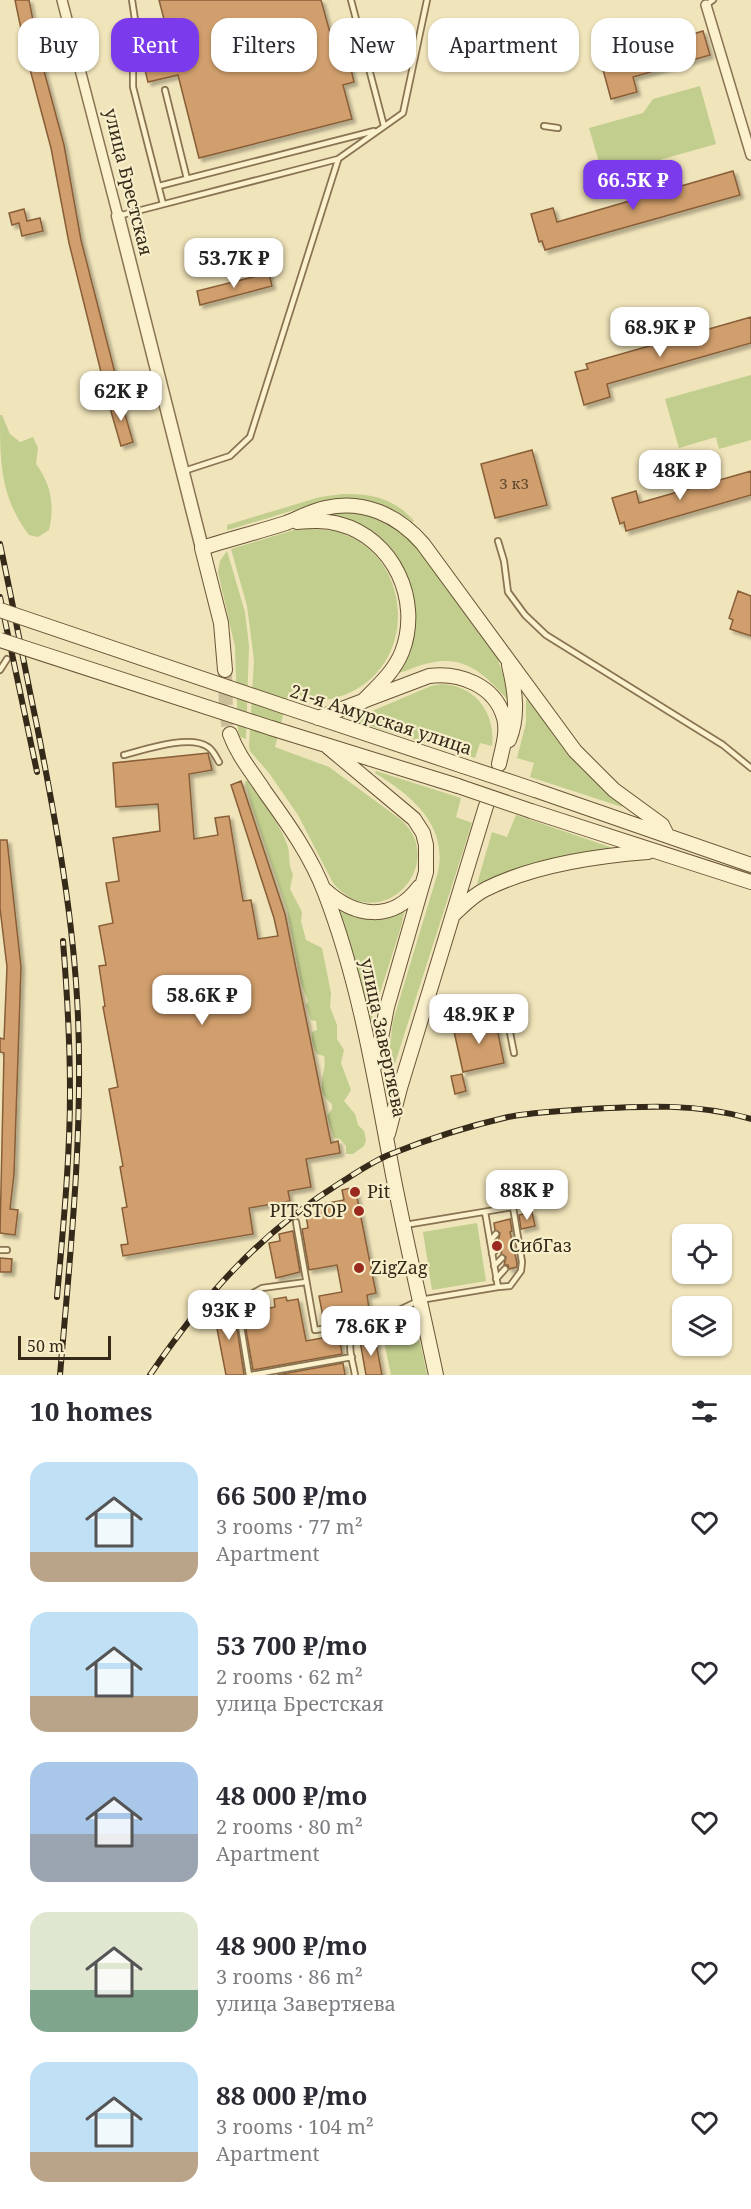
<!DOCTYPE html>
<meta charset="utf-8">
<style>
:root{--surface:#fff;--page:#f2f2f3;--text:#2b2b33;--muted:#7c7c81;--accent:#7c3aed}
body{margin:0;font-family:"Noto Serif",serif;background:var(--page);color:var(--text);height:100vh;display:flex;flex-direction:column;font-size:22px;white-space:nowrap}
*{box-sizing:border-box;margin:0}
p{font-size:20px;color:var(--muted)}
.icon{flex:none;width:33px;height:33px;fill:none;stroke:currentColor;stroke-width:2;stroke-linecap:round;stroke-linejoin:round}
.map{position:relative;height:1375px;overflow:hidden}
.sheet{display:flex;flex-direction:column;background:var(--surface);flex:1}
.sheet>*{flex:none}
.hud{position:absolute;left:18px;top:18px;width:716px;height:54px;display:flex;gap:12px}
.buttons{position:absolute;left:672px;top:1224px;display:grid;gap:12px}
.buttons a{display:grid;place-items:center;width:60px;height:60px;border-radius:12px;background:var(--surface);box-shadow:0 2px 4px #0004;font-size:30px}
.scale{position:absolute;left:18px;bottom:15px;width:93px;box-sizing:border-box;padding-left:6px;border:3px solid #352919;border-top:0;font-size:16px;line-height:21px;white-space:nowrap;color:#352919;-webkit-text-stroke:4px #f7eeca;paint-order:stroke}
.price{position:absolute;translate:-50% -51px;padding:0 14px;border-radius:12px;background:#fff;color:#222;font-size:20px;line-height:39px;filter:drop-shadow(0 2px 3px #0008)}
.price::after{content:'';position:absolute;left:50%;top:36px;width:18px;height:14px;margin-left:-9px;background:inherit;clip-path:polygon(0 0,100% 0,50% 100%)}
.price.selected{background:var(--accent);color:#fff}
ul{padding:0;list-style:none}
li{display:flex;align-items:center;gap:18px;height:150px;padding:0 30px}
li span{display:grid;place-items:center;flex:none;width:168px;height:120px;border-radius:18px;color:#555}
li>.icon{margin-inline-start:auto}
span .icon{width:72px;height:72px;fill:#fffc;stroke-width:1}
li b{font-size:26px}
h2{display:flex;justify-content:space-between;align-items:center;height:72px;padding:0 30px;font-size:26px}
.chip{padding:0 21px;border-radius:18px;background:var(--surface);box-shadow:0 2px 4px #0004;font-size:21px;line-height:54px}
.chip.selected{background:var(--accent);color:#fff}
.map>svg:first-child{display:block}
.green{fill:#c1ce8e}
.building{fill:#d19f6d;stroke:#885e38;stroke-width:1.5;filter:url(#shadow)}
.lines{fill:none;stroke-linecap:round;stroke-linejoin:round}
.secondary-tunnel{stroke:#cbbf9a;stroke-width:14;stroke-dasharray:14 7;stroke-linecap:butt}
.service-casing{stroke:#887353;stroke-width:8}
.minor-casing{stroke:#887353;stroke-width:12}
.tertiary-casing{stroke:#887353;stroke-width:15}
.secondary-casing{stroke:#695437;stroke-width:16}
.service{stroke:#fbf1cd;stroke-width:4.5}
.minor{stroke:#fbf1cd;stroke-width:9}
.tertiary{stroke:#fbf1cd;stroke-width:12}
.secondary{stroke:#fbf1cd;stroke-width:14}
.rail-casing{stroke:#352919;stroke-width:6}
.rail{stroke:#f7eeca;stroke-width:4;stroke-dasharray:11;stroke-linecap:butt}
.secondary-bridge-casing{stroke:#695437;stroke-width:16;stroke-linecap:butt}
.secondary-bridge{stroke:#fbf1cd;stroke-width:14}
.poi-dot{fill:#9a2920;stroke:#f7eeca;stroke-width:2}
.labels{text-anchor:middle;stroke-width:4.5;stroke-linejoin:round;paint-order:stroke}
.number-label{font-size:15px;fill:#5c462e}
.street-label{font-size:18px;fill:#352919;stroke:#f7eeca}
.poi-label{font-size:18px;fill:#352919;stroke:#f7eeca;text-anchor:start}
</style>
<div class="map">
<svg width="751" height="1375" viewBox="0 0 751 1375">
<defs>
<filter id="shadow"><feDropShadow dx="3.5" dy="3.5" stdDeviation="1.5" flood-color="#0004"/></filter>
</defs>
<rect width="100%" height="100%" fill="#f0e4ba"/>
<path class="green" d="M700 86 716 144 603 176 589 128 643 113 653 99Z
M751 375V440L719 449 716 437 679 448 665 399Z
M0 415H2L10 434 20 442 33 437 38 448 36 464C51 484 55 506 49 530L38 537 29 535C0 497 0 461 0 415Z
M343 494C372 493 395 499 414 521L413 522C361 483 314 505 258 521 248 524 237 528 227 530V525L320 497Z
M348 512 367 514 384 520 414 543 497 657 506 682 508 700C486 676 466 654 429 663 418 665 408 671 398 673L405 574 329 516 331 513Z
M309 529C320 529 331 530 341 533 412 557 418 660 351 692 340 697 328 701 315 700 306 698 297 694 289 692L275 747 329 767 400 819C451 863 380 939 333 883L298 815 269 773 250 751 249 746 254 660 247 606 231 549 294 530Z
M227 551 245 612 249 646 246 739 240 737 238 731 235 647 218 572 220 561Z
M441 684C475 685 496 713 492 746L480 743 475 758 351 720 431 686Z
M529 699C558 738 585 775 623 804L622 807 530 777 534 763 517 758 526 723V700Z
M376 771 461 798 456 817 472 823 390 1079 388 1062 393 1021 438 872C448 825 411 795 375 773Z
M245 781H248C262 802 280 822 288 847 290 856 288 865 293 874L290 889 302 912 301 921 306 940 322 948 331 993 330 1007 337 1025V1039L344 1050 341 1063 351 1090 344 1101 355 1114 358 1125 364 1131 366 1140 364 1146 353 1154H346V1146L340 1139 334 1138 327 1116 332 1109V1104C312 1089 328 1073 324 1056L317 1054C313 1046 311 1040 312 1032L317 1030 316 1021 311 1020 306 1005 308 1001 301 983 287 910 251 804Z
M516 815 610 847 611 850C564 854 521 868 477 884L492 832 507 837Z
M405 909 401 927 369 1027C364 988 353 950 338 912L339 910C367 922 378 920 405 909Z
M477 1223 486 1281 432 1290 423 1232Z
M401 1317 412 1322 421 1346 427 1375H391L384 1341 386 1327Z"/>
<path class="building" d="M15 0H29L40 56 64 145 81 240 116 377 103 380 69 243 51 148 27 58Z
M159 0H321L334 47 345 44 354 82 343 85 352 119 199 158 178 75 148 82 145 70 175 62Z
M703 31 710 55 633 77 637 92 611 99 602 66 613 63 612 58Z
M733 171 740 195 545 250 542 241 539 242 531 214 553 208 557 222Z
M24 209 27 221 40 218 43 231 22 236 19 223 12 225 9 213Z
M269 273 272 286 200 305 197 291Z
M751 317V343L607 384 610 397 584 405 575 372 588 369 586 364Z
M120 397 133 442 121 446 108 401Z
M532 450 547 505 495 518 481 464Z
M751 471V495L626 531 624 522 620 524 612 498 636 491 639 503Z
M738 591 751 596V636L730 629 733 620 729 618Z
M208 753 212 770 189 774 194 839 218 835 215 818 229 816 243 901 251 900 258 939 278 936 274 918 231 785 241 781 285 914 331 1143 338 1141 340 1153 306 1159 311 1187 288 1191 290 1201 249 1208 253 1234 123 1256 121 1245 128 1244 122 1208 127 1207 120 1167 123 1166 109 1089 118 1087 103 1007 105 1006 99 966 106 965 99 926 113 923 106 883 119 881 113 838 160 831 158 804 116 807 113 763Z
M0 840H7L21 967 14 1174 10 1209 18 1210 15 1235 0 1233 4 1053 0 1052V1038L4 1039 7 967 0 908Z
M495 1018 504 1063 463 1072 453 1027Z
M462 1074 466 1091 455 1094 451 1076Z
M355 1187 376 1293 367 1295 369 1309 323 1317 319 1296 342 1292 337 1265 309 1270 302 1229 308 1228 306 1215 318 1213 317 1205 344 1200 342 1190Z
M532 1212 535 1226 521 1229 519 1215Z
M510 1219 512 1231 510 1232 517 1263V1267L509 1269 508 1265H504L506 1257 501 1254 503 1245 498 1242 500 1233 495 1230 494 1223Z
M293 1231 300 1272 276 1278 269 1243 280 1241 279 1234Z
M0 1258 12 1259 11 1272H0Z
M286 1297 287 1301 298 1299 306 1341 339 1335 342 1354 253 1370 243 1313 275 1307 274 1299Z
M226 1305 228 1316 235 1315 244 1375H226L213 1308Z
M375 1338 382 1375H366L360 1341Z
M343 1363 345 1375H277Z"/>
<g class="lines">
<path class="secondary-tunnel" d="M225 670 226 711 230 734"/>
<defs>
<path id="service" d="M132 0 137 33 133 63V87L163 204
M351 0 384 126
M706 5 713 0
M165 90 187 179
M544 126 558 128
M159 186 374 131
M118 216 338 159 403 113 427 0
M184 471 230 456 250 437 338 160
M498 541 504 561 508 592 525 615 546 635 723 745 751 768
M0 670 7 659
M124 755C144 750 190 734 208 747 213 750 216 757 219 762
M427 1009C444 1021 484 1006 504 1002L514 1053
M296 1222 315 1330 349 1325 351 1336
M405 1225 513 1207 522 1262 521 1271 510 1286 498 1287
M490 1241 496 1234
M0 1250H7
M492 1254 499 1246
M494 1266 502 1258
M496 1279 505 1269
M249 1375 237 1302 262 1288 306 1282
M251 1375 352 1357
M355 1375C352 1356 344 1343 359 1329L420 1300 498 1287 485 1212"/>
<path id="minor" d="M62 0 118 216
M706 5 751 155"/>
<path id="tertiary" d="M118 216 202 548"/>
<path id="secondary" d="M297 522C311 521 325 520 339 524 393 538 422 600 402 652 394 672 377 687 362 702
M509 665C515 690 519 716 509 740
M225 670 221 623 202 548C230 539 258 532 286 523 299 518 311 511 325 508 363 499 398 515 423 544L575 751 614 790 662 825 667 835
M283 706 463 766
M318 718 429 676C459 672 495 685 504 718 508 732 502 750 499 764
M271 728 458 786
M230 734C238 756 252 772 265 792 288 824 311 856 325 893 360 984 375 1080 393 1175 406 1242 422 1308 436 1375
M328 747 414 819 423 833 426 845V872L387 1007 376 1064
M535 790 751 865
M531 811 751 882
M325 890C355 917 392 923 419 887
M453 915C463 906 473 895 486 889 534 865 595 856 648 852
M388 1134 400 1088 486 806"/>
</defs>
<use href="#service" class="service-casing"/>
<use href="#minor" class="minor-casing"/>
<use href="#tertiary" class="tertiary-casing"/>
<use href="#secondary" class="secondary-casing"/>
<use href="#service" class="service"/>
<use href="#minor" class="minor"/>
<use href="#tertiary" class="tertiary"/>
<use href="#secondary" class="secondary"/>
<defs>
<path id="rail" d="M0 544C13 604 24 665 37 726 56 822 74 919 78 1017 83 1137 70 1256 60 1375
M0 597 37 772
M57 1297C63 1229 70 1160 70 1092 70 1041 67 991 63 941
M150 1375C203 1297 260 1233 340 1183 356 1173 373 1161 391 1154 428 1139 469 1126 508 1117 534 1112 563 1111 589 1109 643 1106 698 1103 751 1119"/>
</defs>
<use href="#rail" class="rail-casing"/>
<use href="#rail" class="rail"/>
<defs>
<path id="secondary-bridge" d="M0 610 283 706
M0 640 271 728
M463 766 535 790
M458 786 531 811"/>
</defs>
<use href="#secondary-bridge" class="secondary-bridge-casing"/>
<use href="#secondary-bridge" class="secondary-bridge"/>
</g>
<g class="poi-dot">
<circle cx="355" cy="1192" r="6"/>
<circle cx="359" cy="1211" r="6"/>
<circle cx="497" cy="1246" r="6"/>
<circle cx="359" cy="1268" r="6"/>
</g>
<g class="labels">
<g class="number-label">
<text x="514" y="489">3 к3</text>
</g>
<g class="street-label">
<text transform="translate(128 182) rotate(76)" y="6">улица Брестская</text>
<text transform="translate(381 720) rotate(18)" y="6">21-я Амурская улица</text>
<text transform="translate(383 1038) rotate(78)" y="6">улица Завертяева</text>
</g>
<g class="poi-label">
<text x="367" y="1198">Pit</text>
<text x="347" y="1217" text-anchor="end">PIT STOP</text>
<text x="509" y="1252">СибГаз</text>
<text x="371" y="1274">ZigZag</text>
</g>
</g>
</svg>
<div class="buttons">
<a><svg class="icon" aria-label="locate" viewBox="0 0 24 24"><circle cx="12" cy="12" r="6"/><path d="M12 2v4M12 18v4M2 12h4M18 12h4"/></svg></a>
<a><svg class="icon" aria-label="layers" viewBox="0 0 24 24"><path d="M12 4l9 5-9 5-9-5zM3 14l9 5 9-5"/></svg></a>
</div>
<div class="scale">50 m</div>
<b class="price selected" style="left:633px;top:211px">66.5K ₽</b>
<b class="price" style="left:234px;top:289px">53.7K ₽</b>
<b class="price" style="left:660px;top:358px">68.9K ₽</b>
<b class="price" style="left:121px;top:422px">62K ₽</b>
<b class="price" style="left:680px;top:501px">48K ₽</b>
<b class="price" style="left:202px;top:1026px">58.6K ₽</b>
<b class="price" style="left:479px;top:1045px">48.9K ₽</b>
<b class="price" style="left:527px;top:1221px">88K ₽</b>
<b class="price" style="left:229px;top:1341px">93K ₽</b>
<b class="price" style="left:371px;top:1357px">78.6K ₽</b>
<div class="hud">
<a class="chip">Buy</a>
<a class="chip selected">Rent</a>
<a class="chip">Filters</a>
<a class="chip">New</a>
<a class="chip">Apartment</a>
<a class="chip">House</a>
</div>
</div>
<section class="sheet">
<h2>10 homes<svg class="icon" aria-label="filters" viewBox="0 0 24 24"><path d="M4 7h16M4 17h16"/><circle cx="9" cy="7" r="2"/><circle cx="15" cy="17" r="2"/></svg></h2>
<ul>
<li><span style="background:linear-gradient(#bfe0f5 75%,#b9a48a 0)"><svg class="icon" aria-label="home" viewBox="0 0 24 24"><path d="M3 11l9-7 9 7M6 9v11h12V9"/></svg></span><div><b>66 500 ₽/mo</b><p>3 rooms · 77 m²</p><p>Apartment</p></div><svg class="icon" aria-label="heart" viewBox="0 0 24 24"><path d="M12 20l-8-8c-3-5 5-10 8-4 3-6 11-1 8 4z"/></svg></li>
<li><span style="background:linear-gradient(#bfe0f5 70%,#b9a48a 0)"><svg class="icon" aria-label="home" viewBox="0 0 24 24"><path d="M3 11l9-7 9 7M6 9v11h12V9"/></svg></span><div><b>53 700 ₽/mo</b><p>2 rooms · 62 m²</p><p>улица Брестская</p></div><svg class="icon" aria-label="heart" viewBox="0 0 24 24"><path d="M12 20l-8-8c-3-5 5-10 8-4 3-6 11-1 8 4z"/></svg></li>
<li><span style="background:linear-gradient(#a9c7e8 60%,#9aa5b1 0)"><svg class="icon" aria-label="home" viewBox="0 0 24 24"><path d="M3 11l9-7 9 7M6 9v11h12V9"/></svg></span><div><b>48 000 ₽/mo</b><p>2 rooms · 80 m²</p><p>Apartment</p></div><svg class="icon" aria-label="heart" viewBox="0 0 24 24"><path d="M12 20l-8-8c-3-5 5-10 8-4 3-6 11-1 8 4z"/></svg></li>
<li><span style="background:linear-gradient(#dfe7d0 65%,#7fa58c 0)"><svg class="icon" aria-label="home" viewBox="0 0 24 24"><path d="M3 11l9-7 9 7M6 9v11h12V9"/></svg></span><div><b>48 900 ₽/mo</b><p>3 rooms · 86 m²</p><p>улица Завертяева</p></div><svg class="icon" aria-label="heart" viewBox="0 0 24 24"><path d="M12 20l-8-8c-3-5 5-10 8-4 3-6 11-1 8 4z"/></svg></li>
<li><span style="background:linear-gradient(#bfe0f5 75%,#b9a48a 0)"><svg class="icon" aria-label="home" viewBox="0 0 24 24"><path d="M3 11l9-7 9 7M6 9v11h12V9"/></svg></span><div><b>88 000 ₽/mo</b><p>3 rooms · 104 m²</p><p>Apartment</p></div><svg class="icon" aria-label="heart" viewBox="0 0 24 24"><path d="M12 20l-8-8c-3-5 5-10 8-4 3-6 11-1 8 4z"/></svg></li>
</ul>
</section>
